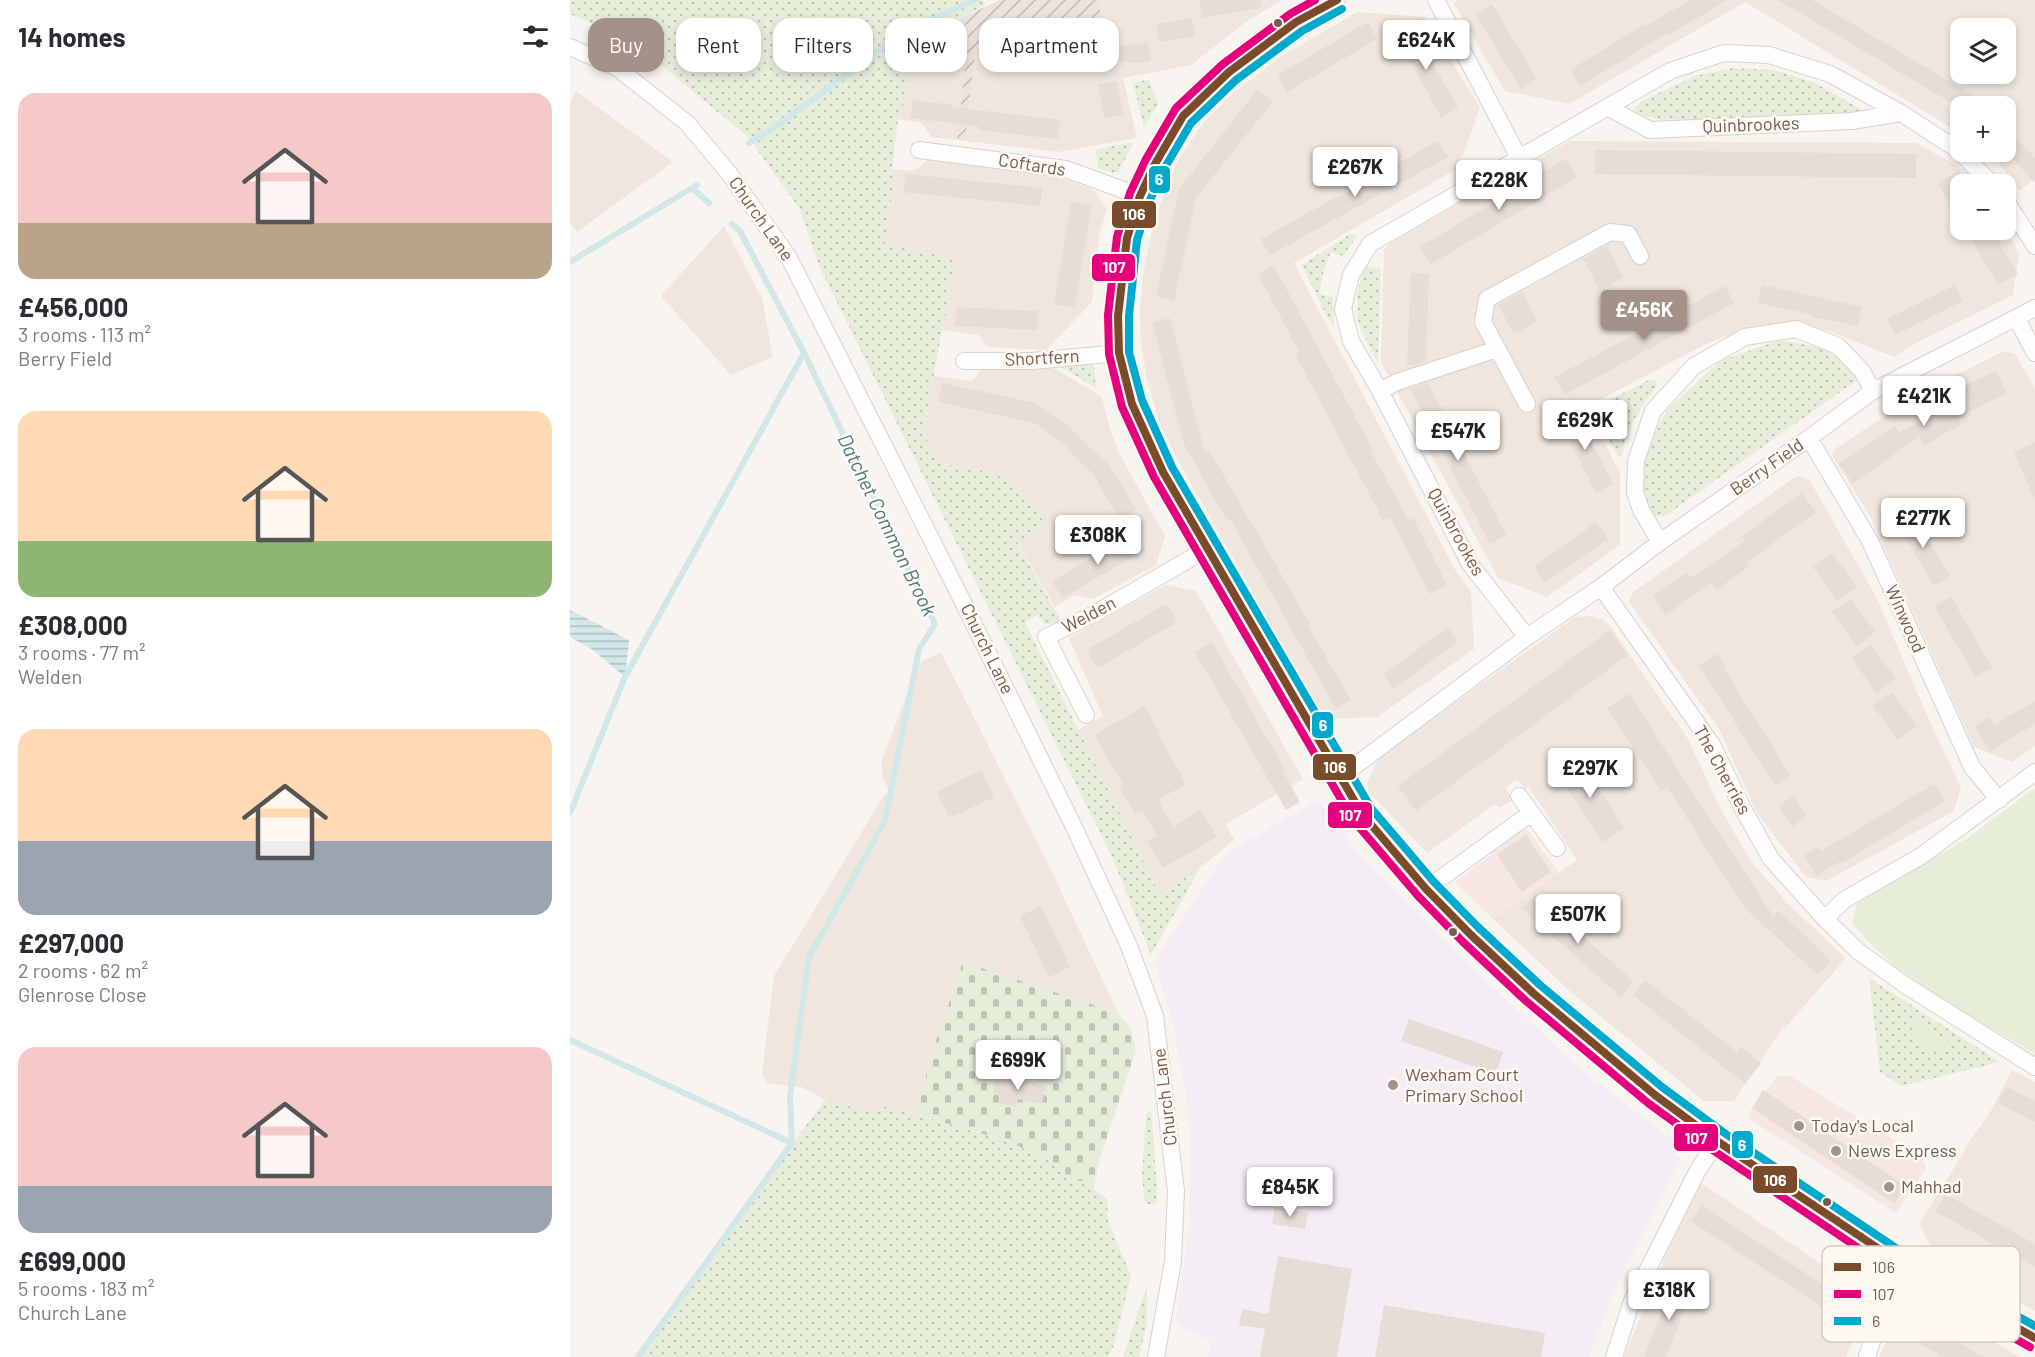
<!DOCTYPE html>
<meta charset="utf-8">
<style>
:root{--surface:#fff;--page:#f7f7f7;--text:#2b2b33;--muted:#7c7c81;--accent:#a49187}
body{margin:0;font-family:Barlow,sans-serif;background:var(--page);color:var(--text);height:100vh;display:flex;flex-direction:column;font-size:22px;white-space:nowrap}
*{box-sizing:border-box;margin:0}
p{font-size:20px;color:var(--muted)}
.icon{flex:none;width:33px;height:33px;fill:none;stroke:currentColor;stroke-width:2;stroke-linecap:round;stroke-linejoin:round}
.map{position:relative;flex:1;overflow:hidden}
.details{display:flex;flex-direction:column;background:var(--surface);width:570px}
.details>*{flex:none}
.top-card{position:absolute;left:18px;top:18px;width:570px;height:54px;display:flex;gap:12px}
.tools{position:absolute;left:1380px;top:18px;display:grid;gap:12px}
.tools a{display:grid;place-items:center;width:66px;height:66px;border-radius:12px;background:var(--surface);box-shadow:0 3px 9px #0003;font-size:30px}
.price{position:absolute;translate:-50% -51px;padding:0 14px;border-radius:6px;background:#fff;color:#222;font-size:20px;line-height:39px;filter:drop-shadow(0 2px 3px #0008)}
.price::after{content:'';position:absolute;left:50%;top:36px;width:18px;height:14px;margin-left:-9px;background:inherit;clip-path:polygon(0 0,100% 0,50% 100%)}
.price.current{background:var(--accent);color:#fff}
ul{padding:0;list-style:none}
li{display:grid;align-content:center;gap:12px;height:318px;padding:0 18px}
li span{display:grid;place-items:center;height:186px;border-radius:18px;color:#555}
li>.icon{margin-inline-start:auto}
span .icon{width:108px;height:108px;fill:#fffc;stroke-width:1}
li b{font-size:26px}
h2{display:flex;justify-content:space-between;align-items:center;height:72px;padding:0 18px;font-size:26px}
.tag{padding:0 21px;border-radius:18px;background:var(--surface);box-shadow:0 3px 9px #0003;font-size:21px;line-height:54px}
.tag.current{background:var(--accent);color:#fff}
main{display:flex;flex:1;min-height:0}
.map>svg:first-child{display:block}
.residential{fill:#f0e6dd;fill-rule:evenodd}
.commercial{fill:#f5e7e1}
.industrial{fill:url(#industrial-furrows)}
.education{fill:#f4edf4}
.grass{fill:url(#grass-dots)}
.cemetery{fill:url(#cemetery-stones)}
.park{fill:#e6eeda}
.water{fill:url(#water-rules)}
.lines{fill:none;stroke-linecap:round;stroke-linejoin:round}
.stream{stroke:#d1e7e8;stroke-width:6}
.building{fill:#e5ddd6}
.street-casing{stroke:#d8d1cd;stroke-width:18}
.street{stroke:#fefdfd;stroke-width:16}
.bus-1-casing{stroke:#fef9f2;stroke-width:12}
.bus-2-casing{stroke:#fef9f2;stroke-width:12}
.bus-3-casing{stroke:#fef9f2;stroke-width:12}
.bus-1{stroke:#7a4b2a;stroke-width:8}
.bus-2{stroke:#e5007d;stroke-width:8}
.bus-3{stroke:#00a9ce;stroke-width:8}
.bus-dot{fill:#765b4f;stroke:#fef9f2;stroke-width:2}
.poi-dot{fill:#a49187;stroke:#fef9f2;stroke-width:2}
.labels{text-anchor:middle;stroke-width:5;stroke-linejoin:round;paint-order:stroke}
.street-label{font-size:18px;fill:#765b4f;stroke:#fef9f2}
.poi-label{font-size:18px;fill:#765b4f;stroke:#fef9f2;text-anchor:start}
.water-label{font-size:20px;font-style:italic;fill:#467a81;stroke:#fef9f2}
.key{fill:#fef9f2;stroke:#d5cac1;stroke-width:1.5}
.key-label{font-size:16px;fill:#765b4f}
.line-badge{stroke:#fef9f2;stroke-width:2}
.badge-label{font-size:16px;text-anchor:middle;font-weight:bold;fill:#fff}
</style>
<main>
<section class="details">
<h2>14 homes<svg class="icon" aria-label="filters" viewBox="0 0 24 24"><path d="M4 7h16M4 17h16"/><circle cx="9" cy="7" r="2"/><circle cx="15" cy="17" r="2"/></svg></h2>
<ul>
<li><span style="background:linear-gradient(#f6c9c9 70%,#b9a48a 0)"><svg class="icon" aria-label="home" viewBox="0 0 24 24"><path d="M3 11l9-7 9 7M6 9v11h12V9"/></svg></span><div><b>£456,000</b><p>3 rooms · 113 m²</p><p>Berry Field</p></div></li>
<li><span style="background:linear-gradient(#ffd9b3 70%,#8fb573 0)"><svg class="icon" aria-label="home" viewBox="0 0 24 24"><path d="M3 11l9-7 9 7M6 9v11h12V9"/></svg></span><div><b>£308,000</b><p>3 rooms · 77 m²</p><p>Welden</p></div></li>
<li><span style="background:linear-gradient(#ffd9b3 60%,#9aa5b1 0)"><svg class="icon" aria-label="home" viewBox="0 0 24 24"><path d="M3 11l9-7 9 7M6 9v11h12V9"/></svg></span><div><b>£297,000</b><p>2 rooms · 62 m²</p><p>Glenrose Close</p></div></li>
<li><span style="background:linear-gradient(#f6c9c9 75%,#9aa5b1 0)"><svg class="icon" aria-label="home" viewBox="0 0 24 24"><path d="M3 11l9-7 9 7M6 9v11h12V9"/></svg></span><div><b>£699,000</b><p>5 rooms · 183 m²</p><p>Church Lane</p></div></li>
</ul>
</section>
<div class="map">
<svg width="1465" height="1357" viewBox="0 0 1465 1357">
<defs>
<pattern id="industrial-furrows" width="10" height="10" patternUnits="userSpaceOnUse" patternTransform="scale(1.5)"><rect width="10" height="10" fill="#eae3de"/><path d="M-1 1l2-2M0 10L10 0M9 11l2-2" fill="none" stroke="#c2bbb6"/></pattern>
<pattern id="grass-dots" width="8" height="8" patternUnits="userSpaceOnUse" patternTransform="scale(1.5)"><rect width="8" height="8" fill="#e6eeda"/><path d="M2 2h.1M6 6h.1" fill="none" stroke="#bfc4b3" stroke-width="1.8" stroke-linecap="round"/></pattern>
<pattern id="cemetery-stones" width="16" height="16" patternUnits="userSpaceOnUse" patternTransform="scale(1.5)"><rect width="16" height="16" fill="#e6eeda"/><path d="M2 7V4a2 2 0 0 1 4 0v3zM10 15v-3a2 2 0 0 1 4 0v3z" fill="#bfc4b3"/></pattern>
<pattern id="water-rules" width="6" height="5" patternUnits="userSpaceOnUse" patternTransform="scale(1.5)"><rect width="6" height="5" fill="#d1e7e8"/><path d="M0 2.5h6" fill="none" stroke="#aebebe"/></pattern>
</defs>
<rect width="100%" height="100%" fill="#f8f4ef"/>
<path class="residential" d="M528 0H712L676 22 621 65 553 78 567 138 488 152 395 141 406 44 501 55 532 22Z
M886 0H1465V178L1450 191 1420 152H1436V106H1390V133L1175 2 999 104 935 91 884 4ZM1390 28H1436V74H1390Z
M787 12 855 17 910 108 888 168 724 263 884 568 901 592 904 649 807 717 754 719 605 455 590 423 577 379 571 342 570 310 573 275 584 220 607 162 633 123 662 94 709 58Z
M389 19 399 29 387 140 361 137 352 123 328 119 333 108 341 44Z
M6 91 103 162 7 232 0 223V102Z
M1000 141 1346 143 1397 171 1408 184H1390V230H1435L1449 253 1443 295 1346 343 1324 357 1256 330 1217 324 1180 327 1136 344 1016 407 1050 473V545L977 597 928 578 811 362 814 249 822 242Z
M359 159 482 174 522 189 537 209 529 235 522 302 476 350 418 347 409 335 372 330 385 259 315 244 324 177 322 169 344 171Z
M154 226 192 298 203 357 161 375 91 296Z
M1434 351 1445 354 1465 389V746L1442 762 1404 747 1300 516 1263 457 1264 450 1346 395Z
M481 366 532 397 539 426 549 453 595 536 586 565 523 599 505 595 485 607 447 541 425 473 367 463 353 434 364 376 402 381 414 367Z
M1230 476 1240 481 1305 595 1363 729 1391 787 1384 811 1256 881 1236 877 1187 813 1149 729 1059 602 1062 593 1225 477Z
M596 585 626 591 733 779 656 824 664 840 630 868 590 894 508 730 533 716 499 638Z
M1019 616 1033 620 1040 626 1118 739 1149 806 1180 860 1217 903 1276 958 1215 1028 1213 1027 1164 1101H1134L1002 993 923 919 1007 860 959 787 955 789 947 779 936 788 943 799 930 808 925 804 857 853 799 792 797 783 809 757 1005 617Z
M371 652 481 870 548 1013 393 962 363 1050 346 1114 318 1106 299 1112 255 1100 232 1087 196 1083 192 1074 204 976 315 794H321L313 779 311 762 349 663Z
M1442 1070 1465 1082V1311L1365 1254 1349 1224 1396 1149 1395 1148 1422 1109Z
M1131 1183 1301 1297 1276 1357H1054L1098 1250Z
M1348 1301 1451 1357H1309L1332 1306Z"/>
<path class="commercial" d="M954 825 989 873 923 919 885 882 921 855 919 851Z
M1207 1076H1220L1352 1157 1356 1168 1326 1213 1181 1120 1179 1113Z"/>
<path class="industrial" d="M430 0H528L532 22 522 58 406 44 395 141 387 140 399 29 389 19Z"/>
<path class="education" d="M750 801 787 853 909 974 1009 1068 1102 1139 1110 1159 1043 1294 1019 1357H638L642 1343 606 1323 619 1229 620 1137 617 1101 604 1029 585 960 655 855 744 802Z"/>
<path class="grass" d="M0 0H413L415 5 341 44 333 108 328 119 322 169 324 177 315 244 385 259 353 434 368 463 425 473 464 502 475 526 447 542 492 623 475 624 467 615 455 622 589 893 630 868 581 955 544 861 250 268 229 208 178 137 80 56 25 25 0 14Z
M1163 68 1204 70 1245 83 1291 109 1288 118 1278 123 1088 119 1068 114 1065 108 1072 101 1125 76Z
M579 80 588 104 574 128 563 82Z
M564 142 548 172 543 173 528 168 526 149Z
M780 234 788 235 773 256 761 252 754 269 749 294 763 297 764 327 757 317 732 265Z
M794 266 811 269 808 363 788 324 787 295Z
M1210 340 1257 349 1290 378 1095 516 1078 515 1069 474 1082 439 1097 410 1150 361Z
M519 363 524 366 526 388 492 368 493 366Z
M1079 380H1086L1087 386C1075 402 1064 417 1057 436 1054 443 1054 452 1049 458L1025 414 1028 406Z
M1299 978 1430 1062 1331 1086 1310 1072Z
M255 1100 299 1112 318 1106 440 1142 488 1165 501 1180 513 1181 537 1199 538 1221 561 1276 544 1345 538 1357H64Z
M580 1109 582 1118 587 1188 586 1205 575 1203 572 1176 576 1116Z
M577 1285V1324L569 1357H553Z"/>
<path class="cemetery" d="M393 962 548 1013 560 1026 566 1051 528 1165 524 1189 513 1181 501 1180 488 1165 440 1142 346 1114 363 1050Z"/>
<path class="park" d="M1465 788V1054C1405 1017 1325 978 1282 923L1287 903 1396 839Z
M1346 1020 1380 1042C1359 1061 1330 1044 1346 1020Z"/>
<path class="water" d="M0 610 59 640 55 677 23 650 0 637Z"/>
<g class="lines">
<path class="stream" d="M179 143 208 125 333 33 405 0
M127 185 122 188 139 203
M162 224 170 231 234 353 365 624 349 649 315 821 239 957 220 1096 222 1143
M0 262 122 188
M0 813 55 677 234 353
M0 1040 222 1143
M68 1357 222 1143"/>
</g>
<path class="building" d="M629 0H690L691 8 632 18Z
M1120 0H1157L1097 36 1096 34 1010 86 1000 70 1075 24 1076 26Z
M1208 0H1242L1421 106H1387Z
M922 4 967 79 951 89 905 14Z
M622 18 625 36 589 42 586 24Z
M798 22 807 39 717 92 708 75Z
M842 25 888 108 871 117 825 34Z
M578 42 581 61 563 63 513 57V53Z
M547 81 553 115 534 118 528 84Z
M688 89 703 101 626 198 604 301 586 296 609 189Z
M343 100 382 105V107L490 120 488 139 408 130V126L340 118Z
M1436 127 1465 158V183L1436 151Z
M868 141 878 157 700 255 691 239Z
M1025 150 1346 154V178L1025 174Z
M996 159 1007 177 861 264 850 247Z
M1390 170V221L1368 183Z
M336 174 472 188 470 206 333 192Z
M501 202 521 206 505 308 484 304Z
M1396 230H1422L1448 274 1428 285Z
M1037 246 1053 277 1030 290 1013 259Z
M704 266 803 450 801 451 838 520 843 518 877 585 860 594 820 517 813 520 725 354 729 352 688 274Z
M841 273 859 274 856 361 845 365H837Z
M1192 285 1292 307 1288 326 1239 316 1240 314 1188 303Z
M1385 285 1393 301 1325 335 1317 319Z
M1155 286 1164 303 994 395 985 377Z
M952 292 968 321 944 334 928 305Z
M386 307 468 311 467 330 385 326Z
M600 318 635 453 639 450 740 624 738 626 781 700 766 709 660 519 657 521 614 444 582 322Z
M1426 371 1437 393 1387 418 1391 424 1354 446 1349 437 1283 483 1269 464 1324 426 1329 433 1390 397 1387 390Z
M372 383 465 403 496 425 538 464 566 509 550 519 523 474 497 449 499 447 465 423 368 402Z
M858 383 936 535 920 544 840 389Z
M1005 409 1043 484 1026 493 988 418Z
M1465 442V501L1444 452Z
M1232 493 1246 512 1177 562 1180 566 1146 590 1141 583 1096 615 1083 596 1117 572 1121 578 1176 540 1172 536Z
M1343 512 1380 577 1364 586 1326 522Z
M1026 522 1038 539 975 583 964 567Z
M565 533 575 550 492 598 482 581Z
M1262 553 1287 587 1267 601 1243 567Z
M1381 597 1422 667 1406 677 1364 606Z
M1281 598 1305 632 1286 646 1262 612Z
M596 604 607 622 528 668 517 650Z
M878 628 888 642 823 689 813 674Z
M1040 630 1058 655 846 811 828 786Z
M642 642 715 770 713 771 730 802 716 810 625 652Z
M1301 645 1326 679 1306 693 1282 658Z
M1147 654 1156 668 1154 669 1221 776 1205 786 1129 665Z
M1322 692 1347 726 1328 740 1303 706Z
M1059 694 1203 916 1208 910 1262 961 1248 975 1177 910H1176L1097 787 1091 791 1037 708Z
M1465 701V724L1420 751 1405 726 1420 717 1424 725Z
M575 706 590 734 588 735 616 784 588 800 603 827 631 810 647 837 593 868 577 841 587 836 572 810 565 814 550 788 554 786 524 735Z
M1008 756 1054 828 1032 842 986 770Z
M411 770 424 797 380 818 367 792Z
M1364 784 1375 801 1272 863 1271 861 1246 876 1234 856 1248 847 1251 851Z
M1224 796 1237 816 1222 827 1208 806Z
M956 835 981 872 952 892 927 854Z
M966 894 1064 982 1051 997 952 909Z
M471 906 500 967 479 977 450 916Z
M1075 980 1167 1052 1171 1047 1191 1063 1175 1084 1063 995Z
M839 1019 933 1052 926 1074 831 1041Z
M427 1075 476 1086 472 1104 448 1099 446 1107 429 1103 430 1096 423 1094Z
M1436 1087 1465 1101V1122L1428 1103Z
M1193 1090 1336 1186 1324 1203 1182 1108Z
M1375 1194 1465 1244V1267L1365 1211Z
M1132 1205 1293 1311 1282 1327 1121 1221Z
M705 1207 738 1213 735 1229 702 1224Z
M708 1256 782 1269 767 1357H690L695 1329 669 1325 672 1309 698 1314Z
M1103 1281 1122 1289 1096 1357H1074Z
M814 1305 975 1333 971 1357H805Z
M1353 1323 1414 1357H1373L1343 1340Z"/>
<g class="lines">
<defs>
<path id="street" d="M767 0 726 22 659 72 613 116 585 164 570 196 557 238 548 316 549 353 562 404 593 472 792 814 856 889 901 935 963 993 1085 1095 1147 1141 1321 1257 1465 1338
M866 0 949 158
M0 47 46 67 117 123 158 172 219 258 387 590 503 825 559 946 585 1016 606 1191 603 1261 586 1357
M1037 107 1080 130 1282 121 1331 113
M349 150 496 169 570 196
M1436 201 1465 246
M1447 319 1465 353
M394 361H463L549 353
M810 391 827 382 927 349
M957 404 913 322 917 299 1040 232 1058 234 1070 256
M1239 438 1300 541 1402 767 1429 800
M1090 542 1071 510 1065 492 1066 461 1083 411 1124 366 1175 337 1226 329 1268 346 1292 371 1303 391
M1031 587 1143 746 1172 807 1201 859 1255 919 1289 952 1335 985 1465 1067
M957 637 900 564 810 391 781 341 773 309 781 275 800 244 1100 71 1154 53 1199 55 1260 74 1331 113 1388 150 1422 184
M516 715 476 637 526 613 637 549
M770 777 957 637 1031 587 1090 542 1239 438 1303 391 1465 308
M949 796 987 848
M856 889 961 813
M1255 919 1274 900 1351 856 1465 772
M1044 1357 1062 1301 1128 1170 1147 1141
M1297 1357 1309 1320 1339 1267"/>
</defs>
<use href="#street" class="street-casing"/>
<use href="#street" class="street"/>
<defs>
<path id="bus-1" d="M767 0 726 22 659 72 613 116 585 164 570 196 557 238 548 316 549 353 562 404 593 472 792 814 856 889 901 935 963 993 1085 1095 1147 1141 1321 1257 1465 1338"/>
<path id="bus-2" d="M745 0 720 14 653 64 606 108 576 159 560 193 547 237 538 315 539 354 552 407 584 477 783 820 848 896 893 942 956 1001 1078 1103 1141 1149 1315 1266 1460 1347"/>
<path id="bus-3" d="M772 9 732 31 666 80 621 123 594 169 580 200 567 240 559 316V352L572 400 602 467 801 808 864 882 908 927 970 985 1092 1087 1153 1132 1326 1248 1465 1326"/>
</defs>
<use href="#bus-1" class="bus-1-casing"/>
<use href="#bus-2" class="bus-2-casing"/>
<use href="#bus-3" class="bus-3-casing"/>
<use href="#bus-1" class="bus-1"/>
<use href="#bus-2" class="bus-2"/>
<use href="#bus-3" class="bus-3"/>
</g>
<g class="bus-dot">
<circle cx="708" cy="23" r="5"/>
<circle cx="883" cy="932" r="5"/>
<circle cx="1257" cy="1202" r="5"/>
</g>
<g class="poi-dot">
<circle cx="823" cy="1085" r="6"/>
<circle cx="1229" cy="1126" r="6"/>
<circle cx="1266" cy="1151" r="6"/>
<circle cx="1319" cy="1187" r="6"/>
</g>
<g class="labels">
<g class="street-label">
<text transform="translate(1181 125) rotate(-2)" y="6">Quinbrookes</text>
<text transform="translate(462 165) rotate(9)" y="6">Coftards</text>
<text transform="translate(191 219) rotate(55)" y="6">Church Lane</text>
<text transform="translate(472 358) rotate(-3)" y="6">Shortfern</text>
<text transform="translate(1197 467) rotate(-35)" y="6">Berry Field</text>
<text transform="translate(886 532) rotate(61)" y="6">Quinbrookes</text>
<text transform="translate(519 615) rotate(-28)" y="6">Welden</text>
<text transform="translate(1335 619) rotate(66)" y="6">Winwood</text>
<text transform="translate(417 649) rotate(64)" y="6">Church Lane</text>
<text transform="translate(1152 770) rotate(61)" y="6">The Cherries</text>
<text transform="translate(595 1097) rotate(-97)" y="6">Church Lane</text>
</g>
<g class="poi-label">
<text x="835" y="1081">Wexham Court<tspan x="835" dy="21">Primary School</tspan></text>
<text x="1241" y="1132">Today's Local</text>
<text x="1278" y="1157">News Express</text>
<text x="1331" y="1193">Mahhad</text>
</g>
<g class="water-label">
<text transform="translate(317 525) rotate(64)" y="7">Datchet Common Brook</text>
</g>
</g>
<rect x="1252" y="1246" width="198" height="96" rx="9" class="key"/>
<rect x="1264" y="1263" width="27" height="8" fill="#7a4b2a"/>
<rect x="1264" y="1290" width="27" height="8" fill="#e5007d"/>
<rect x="1264" y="1317" width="27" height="8" fill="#00a9ce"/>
<g class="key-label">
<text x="1302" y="1273">106</text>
<text x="1302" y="1300">107</text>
<text x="1302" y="1327">6</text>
</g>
<g class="line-badge">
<rect x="578" y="165" width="23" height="29" rx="6" fill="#00a9ce"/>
<rect x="541" y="200" width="46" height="29" rx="6" fill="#7a4b2a"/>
<rect x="521" y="253" width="45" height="29" rx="6" fill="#e5007d"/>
<rect x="741" y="711" width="23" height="28" rx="6" fill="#00a9ce"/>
<rect x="742" y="753" width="45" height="28" rx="6" fill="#7a4b2a"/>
<rect x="757" y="801" width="46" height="28" rx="6" fill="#e5007d"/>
<rect x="1103" y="1123" width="46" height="29" rx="6" fill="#e5007d"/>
<rect x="1161" y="1130" width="23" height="29" rx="6" fill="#00a9ce"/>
<rect x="1182" y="1165" width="46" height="29" rx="6" fill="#7a4b2a"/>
</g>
<g class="badge-label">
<text x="589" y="185">6</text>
<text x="564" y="220">106</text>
<text x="544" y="273">107</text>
<text x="753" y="731">6</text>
<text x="765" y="773">106</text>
<text x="780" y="821">107</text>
<text x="1126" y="1144">107</text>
<text x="1172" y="1151">6</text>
<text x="1205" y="1186">106</text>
</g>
</svg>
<div class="tools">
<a><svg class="icon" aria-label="layers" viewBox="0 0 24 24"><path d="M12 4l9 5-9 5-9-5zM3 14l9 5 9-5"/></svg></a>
<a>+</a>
<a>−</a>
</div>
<b class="price" style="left:856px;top:71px">£624K</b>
<b class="price" style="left:785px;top:198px">£267K</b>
<b class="price" style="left:929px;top:211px">£228K</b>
<b class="price current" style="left:1074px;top:341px">£456K</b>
<b class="price" style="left:1354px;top:427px">£421K</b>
<b class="price" style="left:1015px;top:451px">£629K</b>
<b class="price" style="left:888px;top:462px">£547K</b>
<b class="price" style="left:1353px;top:549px">£277K</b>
<b class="price" style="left:528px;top:566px">£308K</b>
<b class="price" style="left:1020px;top:799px">£297K</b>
<b class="price" style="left:1008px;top:945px">£507K</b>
<b class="price" style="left:448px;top:1091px">£699K</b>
<b class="price" style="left:720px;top:1218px">£845K</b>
<b class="price" style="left:1099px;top:1321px">£318K</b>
<div class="top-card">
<a class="tag current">Buy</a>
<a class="tag">Rent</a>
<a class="tag">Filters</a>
<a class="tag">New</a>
<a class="tag">Apartment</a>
</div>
</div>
</main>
